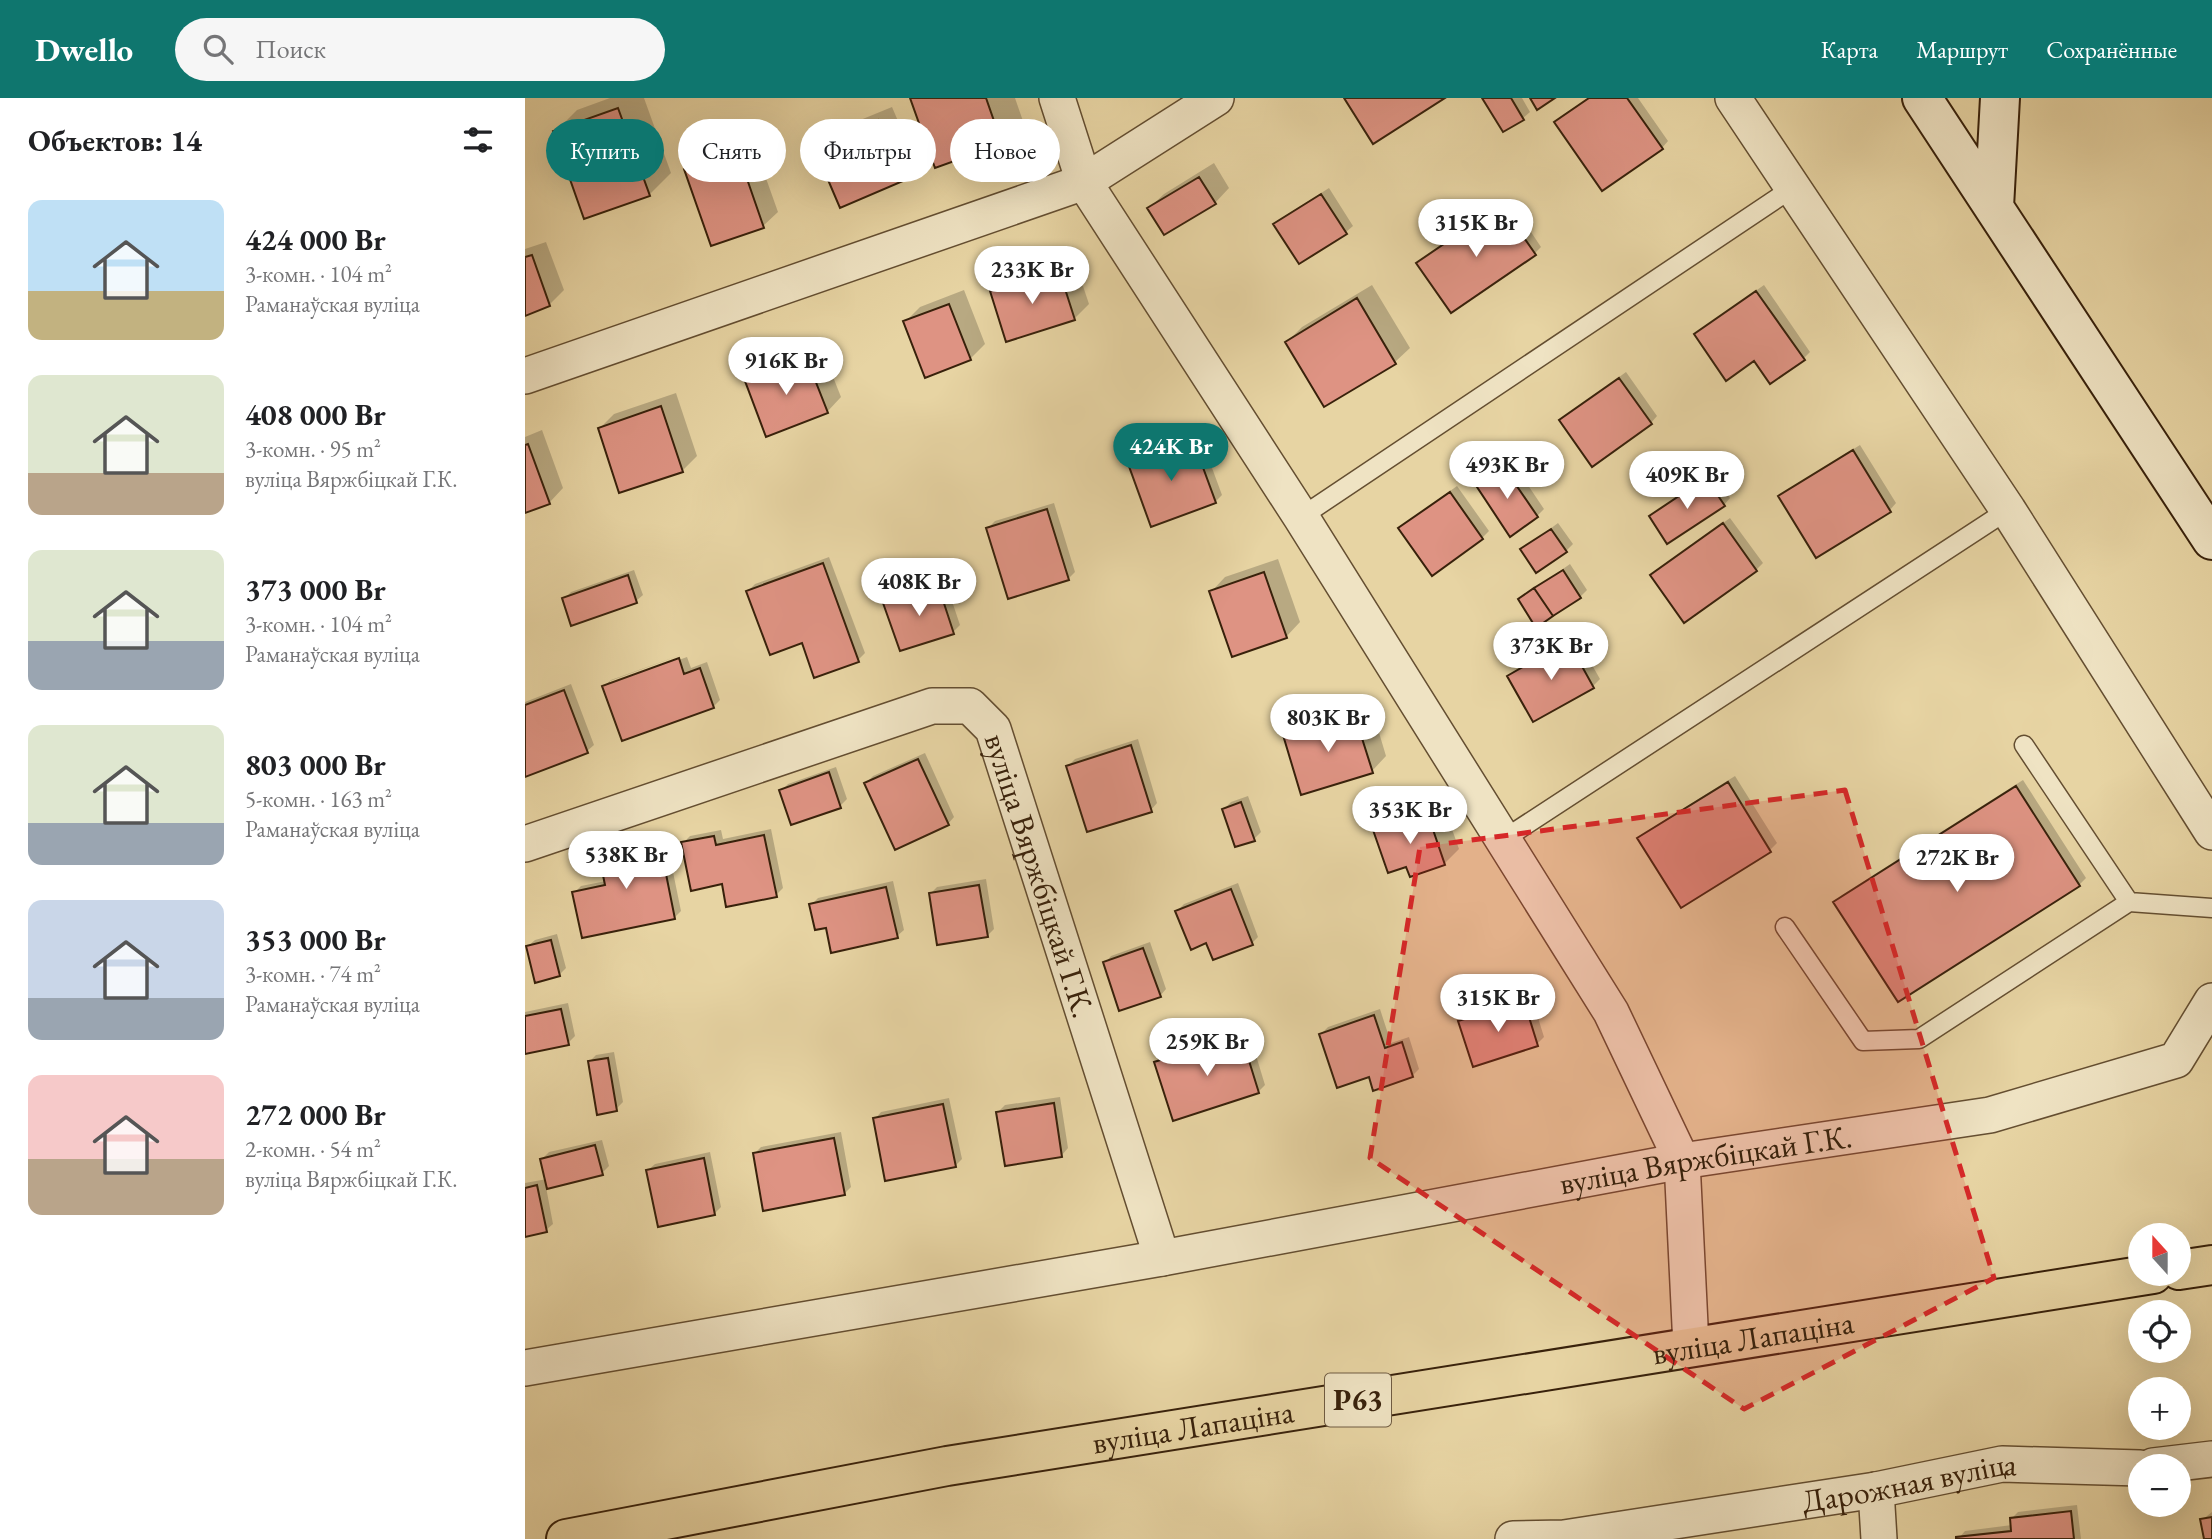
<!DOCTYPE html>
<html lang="ru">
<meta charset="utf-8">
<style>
:root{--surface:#fff;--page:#f6f6f6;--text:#202124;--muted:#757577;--accent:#0f766e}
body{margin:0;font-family:"EB Garamond",serif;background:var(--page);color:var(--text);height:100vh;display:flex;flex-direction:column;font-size:26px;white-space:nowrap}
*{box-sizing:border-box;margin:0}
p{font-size:23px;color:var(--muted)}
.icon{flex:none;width:38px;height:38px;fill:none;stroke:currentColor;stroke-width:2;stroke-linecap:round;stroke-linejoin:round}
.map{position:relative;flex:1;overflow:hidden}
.drawer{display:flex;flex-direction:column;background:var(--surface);width:525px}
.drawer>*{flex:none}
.guide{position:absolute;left:21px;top:21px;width:665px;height:63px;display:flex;gap:14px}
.needle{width:46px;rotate:339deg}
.fabs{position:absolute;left:1603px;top:1125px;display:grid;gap:14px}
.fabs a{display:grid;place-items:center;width:63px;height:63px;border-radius:50%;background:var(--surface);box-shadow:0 7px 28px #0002;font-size:35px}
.price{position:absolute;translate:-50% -60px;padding:0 16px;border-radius:24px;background:#fff;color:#222;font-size:23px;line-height:46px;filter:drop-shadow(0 2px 4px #0008)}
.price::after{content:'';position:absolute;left:50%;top:42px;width:21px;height:16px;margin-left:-10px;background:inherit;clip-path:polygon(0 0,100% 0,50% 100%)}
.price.current{background:var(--accent);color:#fff}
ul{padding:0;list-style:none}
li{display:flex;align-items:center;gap:21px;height:175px;padding:0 28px}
li span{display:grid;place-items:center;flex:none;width:196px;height:140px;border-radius:14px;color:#555}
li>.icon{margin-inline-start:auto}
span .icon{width:84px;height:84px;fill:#fffc;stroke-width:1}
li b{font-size:30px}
h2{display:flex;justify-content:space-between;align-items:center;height:84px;padding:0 28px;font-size:30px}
.tag{padding:0 24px;border-radius:32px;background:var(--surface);box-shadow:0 7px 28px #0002;font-size:24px;line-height:63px}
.tag.current{background:var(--accent);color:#fff}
header{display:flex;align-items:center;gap:42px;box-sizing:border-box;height:98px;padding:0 35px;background:var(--accent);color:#fff}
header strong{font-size:33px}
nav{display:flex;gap:38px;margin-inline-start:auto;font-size:24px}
.search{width:490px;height:63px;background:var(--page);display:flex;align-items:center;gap:18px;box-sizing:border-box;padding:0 24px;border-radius:38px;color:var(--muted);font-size:26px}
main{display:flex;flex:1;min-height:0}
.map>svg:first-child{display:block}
.shadow{fill:#0003}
.building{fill:#de9383;stroke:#38210b;stroke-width:2}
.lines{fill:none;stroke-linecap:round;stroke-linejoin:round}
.lane-casing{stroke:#644e31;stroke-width:21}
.street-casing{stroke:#644e31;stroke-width:38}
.secondary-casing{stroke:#38210b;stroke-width:42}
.primary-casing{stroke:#38210b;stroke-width:42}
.lane{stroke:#efe3c3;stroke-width:18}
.street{stroke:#efe3c3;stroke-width:35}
.secondary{stroke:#efe3c3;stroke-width:38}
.primary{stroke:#e7d4a3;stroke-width:38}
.marked{fill:#d62828;fill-opacity:0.2;stroke:#d62828;stroke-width:5;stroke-dasharray:14 9;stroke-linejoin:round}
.labels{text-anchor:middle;stroke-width:5;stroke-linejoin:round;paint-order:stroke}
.shield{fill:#efe3c3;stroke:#6f5b42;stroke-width:2}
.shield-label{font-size:30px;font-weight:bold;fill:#38210b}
.street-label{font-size:32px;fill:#38210b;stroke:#efe3c3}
</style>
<header>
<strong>Dwello</strong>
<div class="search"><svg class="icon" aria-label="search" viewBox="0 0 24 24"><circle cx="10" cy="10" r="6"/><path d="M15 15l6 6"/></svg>Поиск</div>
<nav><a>Карта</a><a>Маршрут</a><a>Сохранённые</a></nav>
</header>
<main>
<section class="drawer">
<h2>Объектов: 14<svg class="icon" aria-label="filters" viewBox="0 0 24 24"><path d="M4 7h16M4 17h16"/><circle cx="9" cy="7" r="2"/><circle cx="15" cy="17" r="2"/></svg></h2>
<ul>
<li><span style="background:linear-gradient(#bfe0f5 65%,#c2b280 0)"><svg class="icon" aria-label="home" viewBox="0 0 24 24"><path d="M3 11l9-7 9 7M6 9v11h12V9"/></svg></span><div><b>424 000 Br</b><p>3-комн. · 104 m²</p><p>Раманаўская вуліца</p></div></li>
<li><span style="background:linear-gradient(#dfe7d0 70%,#b9a48a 0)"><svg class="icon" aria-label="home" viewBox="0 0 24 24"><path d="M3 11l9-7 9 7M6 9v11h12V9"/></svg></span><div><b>408 000 Br</b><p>3-комн. · 95 m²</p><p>вуліца Вяржбіцкай Г.К.</p></div></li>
<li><span style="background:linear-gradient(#dfe7d0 65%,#9aa5b1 0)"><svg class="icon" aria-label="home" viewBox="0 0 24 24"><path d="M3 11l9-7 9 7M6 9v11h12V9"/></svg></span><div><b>373 000 Br</b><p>3-комн. · 104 m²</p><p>Раманаўская вуліца</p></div></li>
<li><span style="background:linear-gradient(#dfe7d0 70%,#9aa5b1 0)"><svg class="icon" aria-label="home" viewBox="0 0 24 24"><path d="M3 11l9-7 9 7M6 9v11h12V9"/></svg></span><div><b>803 000 Br</b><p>5-комн. · 163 m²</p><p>Раманаўская вуліца</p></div></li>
<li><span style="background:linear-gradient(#c9d6e8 70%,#9aa5b1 0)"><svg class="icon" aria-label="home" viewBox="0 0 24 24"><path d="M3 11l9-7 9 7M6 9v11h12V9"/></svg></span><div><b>353 000 Br</b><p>3-комн. · 74 m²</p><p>Раманаўская вуліца</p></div></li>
<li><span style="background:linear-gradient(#f6c9c9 60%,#b9a48a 0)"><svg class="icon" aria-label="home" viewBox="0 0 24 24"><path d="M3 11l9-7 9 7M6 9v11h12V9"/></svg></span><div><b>272 000 Br</b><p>2-комн. · 54 m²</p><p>вуліца Вяржбіцкай Г.К.</p></div></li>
</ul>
</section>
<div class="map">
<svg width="1687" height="1441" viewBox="0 0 1687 1441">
<rect width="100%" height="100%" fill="#e7d4a3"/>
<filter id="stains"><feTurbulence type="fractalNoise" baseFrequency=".00286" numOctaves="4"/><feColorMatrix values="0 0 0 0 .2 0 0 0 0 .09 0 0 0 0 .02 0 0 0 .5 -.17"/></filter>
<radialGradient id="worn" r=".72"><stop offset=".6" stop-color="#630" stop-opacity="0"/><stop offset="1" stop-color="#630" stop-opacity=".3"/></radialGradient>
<path class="shadow" d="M85 0H119L146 75 124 97 30 34 52 12Z
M387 0H490L498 23 476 44Z
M959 0H997L1005 14 998 20 978 32Z
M1064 0H1113L1143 43 1137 50 1031 25Z
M367 9 392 67 377 82 291 49 306 34Z
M226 38 253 114 238 128 187 146 161 71 176 57Z
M689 65 704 90 690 105 624 110 639 96Z
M804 90 828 128 821 134 750 126 757 120Z
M984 101 1016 149 1009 156 893 165Z
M21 144 39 192 24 207 0 216V151Z
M548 158 564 206 549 221 467 194 481 179Z
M847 187 885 250 870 264 800 306 762 244 777 229Z
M1239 187 1285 254 1279 260 1230 261 1178 230Z
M439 192 460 246 445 261 380 224 395 209Z
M295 246 316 299 302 314 222 283 236 269Z
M1101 274 1132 318 1126 325 1036 322Z
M151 295 172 358 157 373 75 330 89 316Z
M17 332 38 390 24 405 0 413V339Z
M648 340 651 348 676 340 697 397 690 404 603 361 610 354Z
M1335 347 1371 405 1365 412 1255 398 1262 392Z
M986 362 1019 411 1012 418 952 387Z
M1189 375 1205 400 1199 407 1126 419Z
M932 388 964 433 957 440 882 424Z
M529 405 550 474 543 481 463 430 470 423Z
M1205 420 1238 465 1231 472 1134 471Z
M1033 425 1048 446 1041 453 997 452Z
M304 459 340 555 333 562 278 543 223 493 230 486Z
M753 461 775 524 761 539 686 494 700 479Z
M1045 466 1062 492 1055 499 995 501Z
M109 472 118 497 111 503 39 501 46 494Z
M420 482 435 527 428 534 360 506 367 499Z
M1050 537 1075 581 1068 588 1009 622 984 579 991 572Z
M161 555 85 583V587L162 559 166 570 182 564 195 602 188 609 79 588 86 582Z
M46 586 69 647 62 653 0 675V604Z
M844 601 861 658 847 673 760 638 774 623Z
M613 641 632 705 626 712 543 668 550 661Z
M400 655 429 719 423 726 341 685 348 678Z
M311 669 322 701 315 708 256 693 263 686Z
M1210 678 1252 745 1245 752 1156 807 1115 741 1121 734Z
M1498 682 1561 780 1554 787 1310 804 1317 797Z
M723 698 736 734 729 741 699 711 706 704Z
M916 700 934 751 919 766 882 767 850 733 865 718Z
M246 731 258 790 251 797 198 784 158 745 165 738 196 732 198 741Z
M140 735 156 813 149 820 49 795 56 788 81 783 75 754 82 747Z
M461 781 469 831 462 838 405 796 412 789Z
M368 783 379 832 372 838 302 827 286 807 293 800Z
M713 785 733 839 727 845 652 813 659 806Z
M32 836 41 870 34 877 3 848 10 842Z
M625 844 641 891 635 898 580 865 586 858Z
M1006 897 1019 939 1012 946 949 966 935 924 942 917Z
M43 905 50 938 43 945 0 954V914Z
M855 911 866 945 884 939 894 971 887 978 845 977 796 936 803 929Z
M723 931 740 987 733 994 631 964 638 958Z
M89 954 98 1004 91 1011 64 964 71 957Z
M535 999 543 1050 537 1057 473 1014 480 1007Z
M424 1000 437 1061 430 1068 350 1021 356 1014Z
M316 1034 326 1089 319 1096 229 1056 236 1049Z
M77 1042 84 1068 77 1075 21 1089 28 1126 21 1132 0 1137V1085L22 1081 17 1061 24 1054Z
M185 1054 196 1109 189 1116 123 1072 130 1066Z
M1552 1407 1556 1441H1433L1440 1433 1487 1427 1486 1421 1493 1414Z
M1687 1414V1441H1680L1677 1422Z"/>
<path class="building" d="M385 0H461L477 46 410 70Z
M819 0H920L848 46Z
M957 0H986L999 22 978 34Z
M1005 0H1030L1012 12Z
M1064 0H1102L1138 51 1077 93 1029 24Z
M93 10 125 98 59 121 28 33Z
M353 22 378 83 315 110 289 49Z
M212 52 239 130 186 148 159 71Z
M674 79 691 106 639 137 622 110Z
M796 96 822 136 774 166 748 126Z
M976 107 1011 157 926 215 891 165Z
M7 157 25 208 0 218V159Z
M534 172 550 222 481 244 465 193Z
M1231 193 1280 262 1245 286 1229 263 1201 283 1169 236Z
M832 200 871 266 799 309 760 244Z
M424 206 446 262 400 280 378 223Z
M281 259 303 315 241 339 220 283Z
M1094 280 1127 326 1067 369 1034 322Z
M136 308 158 374 94 395 73 330Z
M669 345 691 405 626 429 601 360 641 346 644 354Z
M3 346 25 406 0 415V347Z
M1328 352 1366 414 1291 460 1253 398Z
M978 368 1013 419 985 439 950 386Z
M1181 380 1200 408 1142 446 1124 418Z
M925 394 958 441 907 478 873 430Z
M522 411 544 482 483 501 461 430Z
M1198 425 1232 473 1159 525 1125 477Z
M1026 431 1042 454 1011 475 995 451Z
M298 465 334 564 289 580 277 545 245 557 221 493Z
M1038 472 1056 500 1028 518 1009 490Z
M739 474 762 540 707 559 684 493Z
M103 477 112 505 46 528 37 500Z
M413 487 429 536 375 553 358 505Z
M1009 490 1028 518 1011 530 993 501Z
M1043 543 1069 590 1008 624 982 578Z
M154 560 159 576 175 570 189 610 97 643 77 588Z
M39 592 63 655 0 679V607Z
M829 615 848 675 776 697 758 637Z
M606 647 627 714 562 734 541 668Z
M393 661 424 727 370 752 339 685Z
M304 674 316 710 266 727 254 692Z
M1203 684 1246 754 1156 810 1112 740Z
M1491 688 1555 788 1373 904 1308 804Z
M716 704 730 743 710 749 697 711Z
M902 714 920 767 885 779 881 769 863 775 848 732Z
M239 737 252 799 201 809 197 786 166 793 156 744 189 738 191 747Z
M134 741 150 821 57 840 47 794 80 787 73 753Z
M454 787 463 839 412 847 404 795Z
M361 789 373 840 306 855 301 830 290 832 284 806Z
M706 791 728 847 688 862 681 845 666 852 650 813Z
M26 842 35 878 10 885 1 848Z
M618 850 636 899 594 913 578 864Z
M999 903 1013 948 948 969 933 923Z
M36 911 44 947 0 956V918Z
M849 917 860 950 877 944 888 979 848 993 844 979 812 990 794 936Z
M716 937 734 995 648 1023 629 964Z
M83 960 92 1013 72 1017 63 963Z
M529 1005 537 1059 480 1068 471 1014Z
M418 1006 431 1069 360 1083 348 1020Z
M309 1040 320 1097 238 1113 228 1055Z
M70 1047 78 1077 22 1091 15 1061Z
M179 1060 190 1117 133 1129 121 1072Z
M12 1087 22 1134 0 1139V1090Z
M1546 1413 1549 1441H1431V1439L1486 1433 1485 1420Z
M1687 1419V1441H1679L1675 1421Z"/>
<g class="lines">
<defs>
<path id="lane" d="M776 419 1269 89
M1499 647 1604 804 1687 810
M979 741 1483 412
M1260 829 1338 943 1394 941 1604 804"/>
<g id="street">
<path d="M532 0 559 84 776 419 1086 914 1157 1063 1166 1248"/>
<path d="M1208 0 1483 412 1687 734"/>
<path d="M0 278 559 84 691 0"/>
<path id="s1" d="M0 746 407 608H445L468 631 637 1160"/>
<path id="s2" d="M0 1270 637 1160 1157 1063 1465 1017 1651 962 1687 903"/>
<path d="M1628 1368 1687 1361"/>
<path d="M1351 1392 1354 1441"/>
<path id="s3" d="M988 1441 1039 1440 1351 1392 1477 1366 1615 1370"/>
</g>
<path id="secondary" d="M1397 0 1687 442
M1469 109 1475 0"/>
<g id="primary">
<path d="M1654 1172 1687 1167"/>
<path id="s4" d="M41 1441 422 1368 1628 1176"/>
</g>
</defs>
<use href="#lane" class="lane-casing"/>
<use href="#street" class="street-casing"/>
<use href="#secondary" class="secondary-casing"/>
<use href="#primary" class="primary-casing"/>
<use href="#lane" class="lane"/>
<use href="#street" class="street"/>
<use href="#secondary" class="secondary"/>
<use href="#primary" class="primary"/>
</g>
<path class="marked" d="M1320 692 1469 1180 1219 1311 845 1060 895 749Z"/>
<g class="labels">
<rect class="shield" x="800" y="1275.5" width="66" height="53" rx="5"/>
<g class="shield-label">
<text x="833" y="1312">Р63</text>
</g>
<g class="street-label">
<text dy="11" stroke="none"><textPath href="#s1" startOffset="654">вуліца Вяржбіцкай Г.К.</textPath></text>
<text dy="11" stroke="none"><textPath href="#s2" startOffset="1199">вуліца Вяржбіцкай Г.К.</textPath></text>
<text dy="11" stroke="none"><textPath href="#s4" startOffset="1204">вуліца Лапаціна</textPath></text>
<text dy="11" stroke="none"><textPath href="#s4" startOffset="637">вуліца Лапаціна</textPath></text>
<text dy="11" stroke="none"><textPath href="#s3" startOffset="401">Дарожная вуліца</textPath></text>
</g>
</g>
<rect width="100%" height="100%" filter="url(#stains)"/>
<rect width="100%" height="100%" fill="url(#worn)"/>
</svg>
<div class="fabs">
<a><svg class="needle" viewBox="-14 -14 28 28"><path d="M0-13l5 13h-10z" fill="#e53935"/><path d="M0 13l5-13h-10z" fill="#757577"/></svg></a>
<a><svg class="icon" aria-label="locate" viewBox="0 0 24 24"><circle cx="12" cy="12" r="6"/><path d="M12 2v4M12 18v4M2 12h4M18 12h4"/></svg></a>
<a>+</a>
<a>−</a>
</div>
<b class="price" style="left:951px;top:161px">315K Br</b>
<b class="price" style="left:507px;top:208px">233K Br</b>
<b class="price" style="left:261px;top:299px">916K Br</b>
<b class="price current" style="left:646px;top:385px">424K Br</b>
<b class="price" style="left:982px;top:403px">493K Br</b>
<b class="price" style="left:1162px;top:413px">409K Br</b>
<b class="price" style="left:394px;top:520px">408K Br</b>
<b class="price" style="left:1026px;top:584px">373K Br</b>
<b class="price" style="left:803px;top:656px">803K Br</b>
<b class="price" style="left:885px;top:748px">353K Br</b>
<b class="price" style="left:101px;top:793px">538K Br</b>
<b class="price" style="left:1432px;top:796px">272K Br</b>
<b class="price" style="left:973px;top:936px">315K Br</b>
<b class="price" style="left:682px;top:980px">259K Br</b>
<div class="guide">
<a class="tag current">Купить</a>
<a class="tag">Снять</a>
<a class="tag">Фильтры</a>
<a class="tag">Новое</a>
</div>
</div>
</main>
